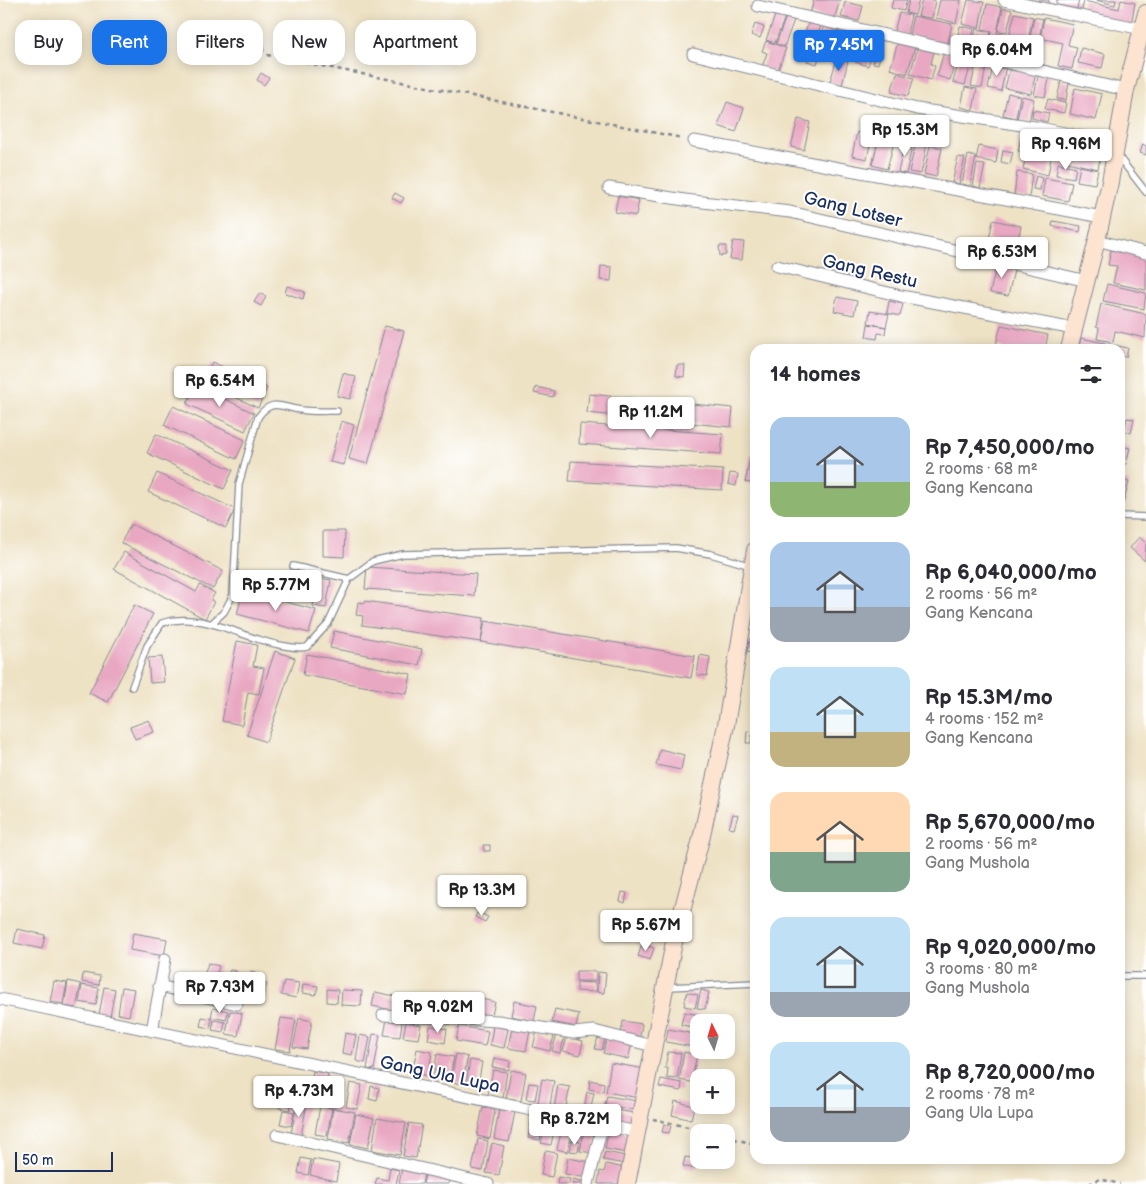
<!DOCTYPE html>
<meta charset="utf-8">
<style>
:root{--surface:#fff;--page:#f7f7f7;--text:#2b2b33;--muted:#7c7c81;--accent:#1a73e8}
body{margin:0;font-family:"Balsamiq Sans",sans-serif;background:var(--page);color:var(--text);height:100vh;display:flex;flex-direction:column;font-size:19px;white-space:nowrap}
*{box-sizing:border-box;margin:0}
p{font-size:16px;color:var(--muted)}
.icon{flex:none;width:28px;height:28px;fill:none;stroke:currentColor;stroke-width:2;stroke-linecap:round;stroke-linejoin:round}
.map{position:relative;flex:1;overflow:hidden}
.drawer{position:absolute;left:750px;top:344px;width:375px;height:820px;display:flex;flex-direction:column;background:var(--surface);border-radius:15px;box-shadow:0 2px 12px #0003}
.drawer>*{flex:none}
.banner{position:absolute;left:15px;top:20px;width:475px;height:45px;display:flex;gap:10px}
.needle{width:32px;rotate:355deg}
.buttons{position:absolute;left:690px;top:1014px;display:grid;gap:10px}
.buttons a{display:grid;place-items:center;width:45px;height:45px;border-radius:10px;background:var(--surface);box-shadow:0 2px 12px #0003;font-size:25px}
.scale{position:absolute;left:15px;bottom:12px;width:98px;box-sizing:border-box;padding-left:5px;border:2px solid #1b2f5e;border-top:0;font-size:14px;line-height:18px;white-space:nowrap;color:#1b2f5e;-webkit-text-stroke:4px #fff;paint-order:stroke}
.price{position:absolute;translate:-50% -42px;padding:0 11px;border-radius:5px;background:#fff;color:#222;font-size:16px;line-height:32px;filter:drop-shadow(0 1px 2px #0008)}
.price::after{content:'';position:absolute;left:50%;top:30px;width:15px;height:11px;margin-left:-8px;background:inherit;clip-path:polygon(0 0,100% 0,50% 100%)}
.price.on{background:var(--accent);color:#fff}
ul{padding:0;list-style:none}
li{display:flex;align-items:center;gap:15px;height:125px;padding:0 20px}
li span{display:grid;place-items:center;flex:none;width:140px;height:100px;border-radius:15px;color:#555}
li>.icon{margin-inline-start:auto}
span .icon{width:60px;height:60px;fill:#fffc;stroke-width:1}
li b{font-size:21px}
h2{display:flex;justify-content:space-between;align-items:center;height:60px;padding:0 20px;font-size:21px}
.chip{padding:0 18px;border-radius:15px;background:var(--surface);box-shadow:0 2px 12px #0003;font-size:18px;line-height:45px}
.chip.on{background:var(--accent);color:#fff}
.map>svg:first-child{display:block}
.building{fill:#e9a8c2}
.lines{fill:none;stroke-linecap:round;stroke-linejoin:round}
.lane-casing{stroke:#848891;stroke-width:8}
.street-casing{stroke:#848891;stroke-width:13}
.secondary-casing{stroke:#848891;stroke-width:18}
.path{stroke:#848891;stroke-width:2.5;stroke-dasharray:4 4;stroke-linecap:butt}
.lane{stroke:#fff;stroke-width:5.5}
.street{stroke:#fff;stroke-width:11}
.secondary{stroke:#fde4d1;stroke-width:16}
.labels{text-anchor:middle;stroke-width:4;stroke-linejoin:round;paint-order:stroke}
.street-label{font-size:18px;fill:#1b2f5e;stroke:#fff}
</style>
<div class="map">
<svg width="1146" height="1184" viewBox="0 0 1146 1184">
<rect width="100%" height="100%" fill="#fff"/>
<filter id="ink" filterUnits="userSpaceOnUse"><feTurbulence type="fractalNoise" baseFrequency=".02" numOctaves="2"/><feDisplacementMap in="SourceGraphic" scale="10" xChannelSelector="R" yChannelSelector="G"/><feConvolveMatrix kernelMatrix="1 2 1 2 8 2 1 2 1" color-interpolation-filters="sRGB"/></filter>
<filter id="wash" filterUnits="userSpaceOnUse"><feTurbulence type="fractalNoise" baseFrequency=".0096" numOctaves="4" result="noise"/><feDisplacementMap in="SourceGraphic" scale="20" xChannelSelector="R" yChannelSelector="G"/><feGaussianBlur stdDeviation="1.12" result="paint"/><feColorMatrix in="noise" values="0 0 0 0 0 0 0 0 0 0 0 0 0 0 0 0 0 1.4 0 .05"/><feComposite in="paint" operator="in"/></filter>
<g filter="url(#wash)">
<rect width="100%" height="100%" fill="#eee2c4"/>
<g id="blocks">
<path class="building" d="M814 0H840L834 20 810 14Z
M893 0H907L904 11 891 8Z
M909 0H919L915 15 906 13Z
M922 0H935L932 18 918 16Z
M940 0H961L956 23 936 18Z
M968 0 984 2 979 28 962 24Z
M1039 0H1049L1048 6 1038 4Z
M1057 0H1079L1077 9 1056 5Z
M1096 0H1116L1115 5Z
M1121 0 1135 3 1131 25 1081 14 1084 1 1119 9Z
M845 2 863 6 859 21 841 17Z
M987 4 1002 7 997 33 1008 35 1004 55 988 52 992 31 982 29Z
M1003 8 1012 10 1007 32 998 31Z
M776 13 785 17 775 43 766 40Z
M899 13 911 15 907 35 894 32Z
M1015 13 1033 17 1028 40 1009 36Z
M913 16 952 24 948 43 909 35Z
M786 17 794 20 784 47 776 44Z
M1034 17 1043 19 1039 39 1030 38Z
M1044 18 1073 24 1068 45 1077 47 1072 69 1058 66 1063 43 1040 38Z
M809 22 821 26 812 49 800 45Z
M755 24 764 27 760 38 751 35Z
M824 26 842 33 836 50 817 43Z
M960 26 974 29 970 47 956 44Z
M976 29 991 32 987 50 972 47Z
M848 34 859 37 853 59 842 56Z
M862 36 876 40 868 66 855 62Z
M1010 38 1023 41 1019 57 1007 55Z
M1029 40 1042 42 1038 61 1025 58Z
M766 41 786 48 777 73 762 67 767 53 762 51Z
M898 42 915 47 907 74 890 69Z
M263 45 264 52 256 53V46Z
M918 46 934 51 931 64 935 66 931 80 910 74Z
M1081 48 1105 54 1102 68 1078 63Z
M876 51 881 53 878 64 873 63Z
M944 52 957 55 950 80 937 76Z
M809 54 819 58 817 64 807 61Z
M960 57 972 60 965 85 953 82Z
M837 58 848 61 842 85 830 82Z
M977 60 987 62 982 88 971 86Z
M994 63 1006 66 1001 91 988 88Z
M1010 68 1036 73 1031 94 1005 88Z
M261 73 269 78 264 85 257 80Z
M897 73 914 78 908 96 891 92Z
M1039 73 1050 75 1045 97 1034 95Z
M1061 81 1069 83 1066 100 1057 99Z
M965 87 977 89 973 110 961 107Z
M1075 88 1102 94 1096 120 1070 114Z
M1008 93 1020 96 1016 118 1003 115Z
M1022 96 1034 99 1029 122 1017 119Z
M1048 99 1066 103 1064 113 1045 109Z
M727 102 744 108 736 132 718 126Z
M1033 110 1049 113 1047 122 1032 118Z
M798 119 810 122 804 150 791 147Z
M916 130 930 133 928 142 914 139Z
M1023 130 1045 135 1040 156 1051 158 1048 175 1023 169 1027 152 1018 151Z
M857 132 872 135 867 159 852 156Z
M879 138 894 142 887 169 872 165Z
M905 140 913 142 906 174 898 172Z
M916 141 927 144 921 174 909 172Z
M1067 141 1102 148 1098 169 1062 161Z
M1143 144 1146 146V155L1140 153Z
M930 145 942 148 936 177 924 174Z
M979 146 998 150 996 163 976 159Z
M1003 150 1013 152 1010 164 1001 162Z
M968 155 976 157 970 186 962 184Z
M958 157 965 158 959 184 952 183Z
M1058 163 1076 167 1074 178 1056 175Z
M977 164 985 165 980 188 973 186Z
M1080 166 1098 170 1095 184 1077 181Z
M1017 172 1032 174 1029 198 1014 196Z
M1036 176 1042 178 1040 190 1033 189Z
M1045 178 1072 183 1068 201 1042 196Z
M395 193 404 198 401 203 392 198Z
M618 196 639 200 636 216 615 212Z
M993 220 1021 226 1017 245 989 239Z
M1053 221 1081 226 1080 232 1052 226Z
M733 241 744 242 742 260 730 259Z
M719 246H726V255L720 256Z
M1111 250 1146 258V290L1113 283 1117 266 1108 265Z
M997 263 1015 266 1008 296 990 293Z
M601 266 612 267 611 281 600 280Z
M1107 284 1146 293 1144 309 1103 301Z
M287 286 305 292 303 299 285 293Z
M260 293 266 297 261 306 254 302Z
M837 297 857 301 854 315 834 311Z
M889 301 903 304 900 316 887 313Z
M1101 304 1146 314 1145 338 1115 331 1113 342 1097 339 1099 328 1096 327Z
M870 311 889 314 886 327 868 323Z
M868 324 886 327 885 334 878 333 877 339 866 337Z
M1001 325 1048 335 1045 349H1006L996 345Z
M385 326 404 331 368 464 349 459Z
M1081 338 1128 348 1126 357 1120 356V349L1079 347Z
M212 362 267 388 258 408 203 382Z
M677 365H685L684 377 676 376Z
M343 373 356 377 350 399 337 396Z
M195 385 254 413 245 431 187 404Z
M536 387 554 391 553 397 534 393Z
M589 394 733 408 731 427 587 413Z
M173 406 245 440 236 459 164 425Z
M1127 418 1134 419 1131 433 1124 431Z
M341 421 354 425 344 465 330 462Z
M580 424 723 434 721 454 579 444Z
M156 434 233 470 224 489 147 453Z
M1120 446 1130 448 1126 464 1120 463Z
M751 454 755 455V484L745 482Z
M571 461 723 470 722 490 569 481Z
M157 473 235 509 226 528 148 492Z
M730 473 738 474 736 486 728 484Z
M1122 480 1129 482 1123 504 1120 503Z
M131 524 223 571 213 589 121 543Z
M323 531H345L344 557 323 556Z
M1139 537 1146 543 1145 561 1130 548Z
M124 552 196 592 200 585 215 593 211 600 214 602 205 619 114 569Z
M367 567 476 574 474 596 365 589Z
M318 578 331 580 326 608 313 606Z
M243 591 316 610 309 633 237 614Z
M365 601 484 618 481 642 362 625 363 616 356 615 358 602 365 603Z
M134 605 153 614 108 702 89 693Z
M485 621 695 656 691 678 481 642Z
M334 631 422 649 419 665 330 648Z
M237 641 257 645 253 666 264 668 259 694 248 692 242 725 222 721Z
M749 642 755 644V653L747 651Z
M275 651 295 658 266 742 247 735Z
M307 654 411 674 407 694 303 675Z
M700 655 710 657 707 676 697 675Z
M162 657 164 682 150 683 148 658Z
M149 720 154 732 135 739 130 727Z
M754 727 755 735H752L751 743H746L747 731 753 732Z
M660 749 684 755 681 770 656 765Z
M733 814 738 815 734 829 729 828Z
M483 845H490V851H484Z
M622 892 627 893 625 903 620 901Z
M478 912 488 917 485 922 475 917Z
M17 929 45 935 42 949 14 943Z
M133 933 167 939 164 956 130 950Z
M642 944 654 948 650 960 638 956Z
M208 963 219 966 210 996 199 993Z
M230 970 236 971 230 993 224 991Z
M576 971H596V981H576Z
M251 972 255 973 248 1000 243 999Z
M598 972 606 973 604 993 597 992Z
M83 973 100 976 99 985 82 982Z
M219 973 226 975 221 993 213 991Z
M238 973 246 975 238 1001 230 999Z
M54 981 67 983 63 1004 50 1002Z
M68 981 81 984 76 1008 64 1006Z
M255 981 267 984 261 1004 249 1001Z
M284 981 299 983 296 998 281 995Z
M577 982 596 983V992L577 991Z
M303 984 318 986 316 995 302 993Z
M82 985 99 988 96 1005 79 1002Z
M104 987 115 989 110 1017 99 1015Z
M122 987 134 989 129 1016 118 1014Z
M327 989 338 990 337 1003 327 1002Z
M342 990 362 991 361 1006 341 1005Z
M701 990 709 992 705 1009 697 1008Z
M375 992 404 998 402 1012 372 1006Z
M687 992 698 995 695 1008 684 1006Z
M407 997 421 999 418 1015 404 1013Z
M451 997 464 998 463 1012 450 1011Z
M477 998 495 1002 491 1019 473 1015Z
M514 1001 537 1006 534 1021 511 1016Z
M428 1003 443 1005 441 1016 426 1014Z
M213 1008 228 1011 226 1020 211 1017Z
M555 1009 579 1014 576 1027 552 1022Z
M230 1011 242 1013 238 1036 226 1034Z
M684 1012 704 1016 703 1022H699V1028L681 1025Z
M202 1017 212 1019 210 1028 200 1026Z
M281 1018 296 1020 290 1051 275 1049Z
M299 1018 312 1021 307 1049 293 1047Z
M387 1019 402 1022 400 1037 384 1035Z
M214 1020 225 1022 223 1032 212 1030Z
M623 1021 642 1024 640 1037 621 1033Z
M406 1022 421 1025 418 1039 403 1037Z
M430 1026 447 1029 445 1043 428 1040Z
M459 1026 488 1031 485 1046 456 1041Z
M493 1026 508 1029 504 1048 490 1045Z
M512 1028 530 1031 526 1051 508 1048Z
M668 1029 695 1034 693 1047 666 1042Z
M537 1031 554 1036 550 1051 533 1047Z
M345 1033 356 1035 352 1055 342 1053Z
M373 1034 380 1035 374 1070 367 1069Z
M557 1034 565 1036 560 1053 552 1051Z
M360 1035 370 1037 365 1063 356 1061Z
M567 1037 583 1041 580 1055 563 1051Z
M598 1037 605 1039 602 1050 595 1049Z
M607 1038 632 1044 628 1059 603 1053Z
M417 1049 432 1052 428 1076 412 1073Z
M668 1052 681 1053 677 1079 667 1078 668 1068H665Z
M684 1052 697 1055 691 1082 679 1080Z
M437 1054 454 1057 449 1081 433 1078Z
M456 1054 468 1057 462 1084 451 1082Z
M494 1058 510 1061 509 1070 492 1067Z
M470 1060 482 1062 478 1086 466 1084Z
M611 1063 645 1069 639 1098 606 1092Z
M493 1070 507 1072 503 1098 488 1095Z
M511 1070 526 1073 521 1101 506 1099Z
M313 1071 328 1074 322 1104 308 1101Z
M542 1079 554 1081 549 1111 537 1109Z
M661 1079 682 1083 681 1091 659 1087Z
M590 1080 604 1083 603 1092 589 1089Z
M350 1083 362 1085 357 1109 346 1107Z
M529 1083 538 1084 535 1100 526 1099Z
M558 1085 570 1087 565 1111 554 1109Z
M371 1086 379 1088 377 1101 369 1099Z
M587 1092 594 1093 589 1116 583 1115Z
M607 1096 637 1101 635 1110 605 1105Z
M281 1097 292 1099 290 1110 279 1108Z
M297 1101 307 1103 301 1136 291 1134Z
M675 1101 694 1106 691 1120 672 1115Z
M320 1106 332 1108 327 1136 315 1134Z
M483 1107 495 1110 490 1139 477 1136Z
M333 1108 355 1112 349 1143 328 1139Z
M604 1108 634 1113 632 1125 601 1120Z
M499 1109 515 1112 509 1142 494 1139Z
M283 1110 294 1112 291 1126 280 1124Z
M356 1114 374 1118 368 1148 350 1144Z
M532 1117 544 1119 540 1140 528 1138Z
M377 1118 406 1123 400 1155 372 1150Z
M546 1119 556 1121 551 1145 541 1143Z
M564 1121 575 1124 567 1152 557 1149Z
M409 1123 422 1125 416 1158 403 1156Z
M576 1123 582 1124 580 1136 574 1135Z
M664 1124 671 1126 669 1133 662 1132Z
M585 1125 598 1127 593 1153 580 1151Z
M609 1129 635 1134 632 1154 605 1149Z
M478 1139 488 1141 483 1171 472 1169Z
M572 1140 580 1142 578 1152 570 1151Z
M492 1143 504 1146 499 1175 486 1173Z
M545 1151 557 1153 552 1177 541 1175Z
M605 1152 631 1157 630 1165 603 1160Z
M685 1157 697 1159 695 1169 683 1166Z
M301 1158 311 1160 308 1175 298 1173Z
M568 1158 590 1162 587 1178 565 1174Z
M313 1159 339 1164 336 1181 310 1175Z
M606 1164 625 1168 624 1184H598L600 1171 604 1172Z
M390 1168 399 1170 396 1184H375L377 1178 388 1180Z
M402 1168 424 1173 422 1184H399Z
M425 1175 450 1180 449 1184H423Z
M558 1177 570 1179 569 1184H557Z
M573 1179 586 1182 585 1184H572Z"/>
</g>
</g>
<g filter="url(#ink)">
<use href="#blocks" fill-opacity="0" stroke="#848891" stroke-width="1"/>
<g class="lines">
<defs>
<path id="lane" d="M1118 156 1146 192
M1120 516 1146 517
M293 566 349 579
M212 623 224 612 233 595 239 484 258 417C273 397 281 408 301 410 313 412 325 411 337 411
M132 687 147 646 162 623C205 610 243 640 285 646 292 647 300 649 307 647L328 624 349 579 373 561 403 554 676 548 711 554 751 566
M1120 976H1146
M668 987 755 983"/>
<path id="street" d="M1004 0 1142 29
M758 6 1126 90
M693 54 917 109 1035 127 1118 144
M694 141 1102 217
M609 188 685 200 790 212 1087 281
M1097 240 1146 253
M777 266 901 296 1074 329
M159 986 237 1004
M0 999 637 1132
M383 1015 498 1021 573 1033 594 1031 653 1046
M152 1031 165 959
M277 1135 488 1184
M588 1184 602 1126"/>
<path id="secondary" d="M1069 349 1097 240 1110 182 1126 90 1146 13
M627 1184 674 942 701 839 726 725 755 550"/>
</defs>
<use href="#lane" class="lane-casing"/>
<use href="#street" class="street-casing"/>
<use href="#secondary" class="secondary-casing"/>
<path class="path" d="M267 55 682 138
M653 1119 710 1132
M726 1137 755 1144
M1089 1184 1100 1179 1120 1184"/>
<use href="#lane" class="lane"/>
<use href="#street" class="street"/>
<use href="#secondary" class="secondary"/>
</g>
</g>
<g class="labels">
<g class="street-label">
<text transform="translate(853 209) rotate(14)" y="6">Gang Lotser</text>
<text transform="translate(870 271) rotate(13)" y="6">Gang Restu</text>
<text transform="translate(440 1074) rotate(12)" y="6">Gang Ula Lupa</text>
</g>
</g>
</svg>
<div class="buttons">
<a><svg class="needle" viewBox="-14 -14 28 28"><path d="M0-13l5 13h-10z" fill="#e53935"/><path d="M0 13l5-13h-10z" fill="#7c7c81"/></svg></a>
<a>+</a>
<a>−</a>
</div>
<div class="scale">50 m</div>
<b class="price on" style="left:839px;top:72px">Rp 7.45M</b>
<b class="price" style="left:997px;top:77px">Rp 6.04M</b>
<b class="price" style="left:905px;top:157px">Rp 15.3M</b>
<b class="price" style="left:1066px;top:171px">Rp 9.96M</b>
<b class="price" style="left:1002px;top:279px">Rp 6.53M</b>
<b class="price" style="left:220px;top:408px">Rp 6.54M</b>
<b class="price" style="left:651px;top:439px">Rp 11.2M</b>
<b class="price" style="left:276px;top:612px">Rp 5.77M</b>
<b class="price" style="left:482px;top:917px">Rp 13.3M</b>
<b class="price" style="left:646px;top:952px">Rp 5.67M</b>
<b class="price" style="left:220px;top:1014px">Rp 7.93M</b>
<b class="price" style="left:438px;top:1034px">Rp 9.02M</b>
<b class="price" style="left:299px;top:1118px">Rp 4.73M</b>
<b class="price" style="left:575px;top:1146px">Rp 8.72M</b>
<div class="banner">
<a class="chip">Buy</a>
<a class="chip on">Rent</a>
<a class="chip">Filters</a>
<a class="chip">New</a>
<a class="chip">Apartment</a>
</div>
<section class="drawer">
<h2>14 homes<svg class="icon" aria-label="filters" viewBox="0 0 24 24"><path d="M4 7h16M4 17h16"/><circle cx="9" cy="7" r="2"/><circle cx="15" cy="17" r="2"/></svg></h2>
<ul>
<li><span style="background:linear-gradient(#a9c7e8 65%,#8fb573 0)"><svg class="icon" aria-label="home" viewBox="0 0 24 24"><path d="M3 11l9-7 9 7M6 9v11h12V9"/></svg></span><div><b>Rp 7,450,000/mo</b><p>2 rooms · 68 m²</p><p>Gang Kencana</p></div></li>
<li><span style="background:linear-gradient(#a9c7e8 65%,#9aa5b1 0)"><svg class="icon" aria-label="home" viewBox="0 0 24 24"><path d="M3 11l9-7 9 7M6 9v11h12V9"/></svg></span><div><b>Rp 6,040,000/mo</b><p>2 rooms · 56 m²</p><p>Gang Kencana</p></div></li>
<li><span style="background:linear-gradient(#bfe0f5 65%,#c2b280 0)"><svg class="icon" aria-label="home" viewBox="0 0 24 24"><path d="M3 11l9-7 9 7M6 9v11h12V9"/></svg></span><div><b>Rp 15.3M/mo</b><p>4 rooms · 152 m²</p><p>Gang Kencana</p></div></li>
<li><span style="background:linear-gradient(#ffd9b3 60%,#7fa58c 0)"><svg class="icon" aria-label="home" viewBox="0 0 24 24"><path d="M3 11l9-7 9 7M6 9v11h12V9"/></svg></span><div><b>Rp 5,670,000/mo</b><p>2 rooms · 56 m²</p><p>Gang Mushola</p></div></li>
<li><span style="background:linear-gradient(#bfe0f5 75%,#9aa5b1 0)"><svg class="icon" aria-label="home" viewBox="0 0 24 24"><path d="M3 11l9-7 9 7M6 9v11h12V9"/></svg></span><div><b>Rp 9,020,000/mo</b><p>3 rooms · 80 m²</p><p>Gang Mushola</p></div></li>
<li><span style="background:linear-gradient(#bfe0f5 65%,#9aa5b1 0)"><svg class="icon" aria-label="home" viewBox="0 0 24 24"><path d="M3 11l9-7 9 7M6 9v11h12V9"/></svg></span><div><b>Rp 8,720,000/mo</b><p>2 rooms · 78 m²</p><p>Gang Ula Lupa</p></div></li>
</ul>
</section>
</div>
